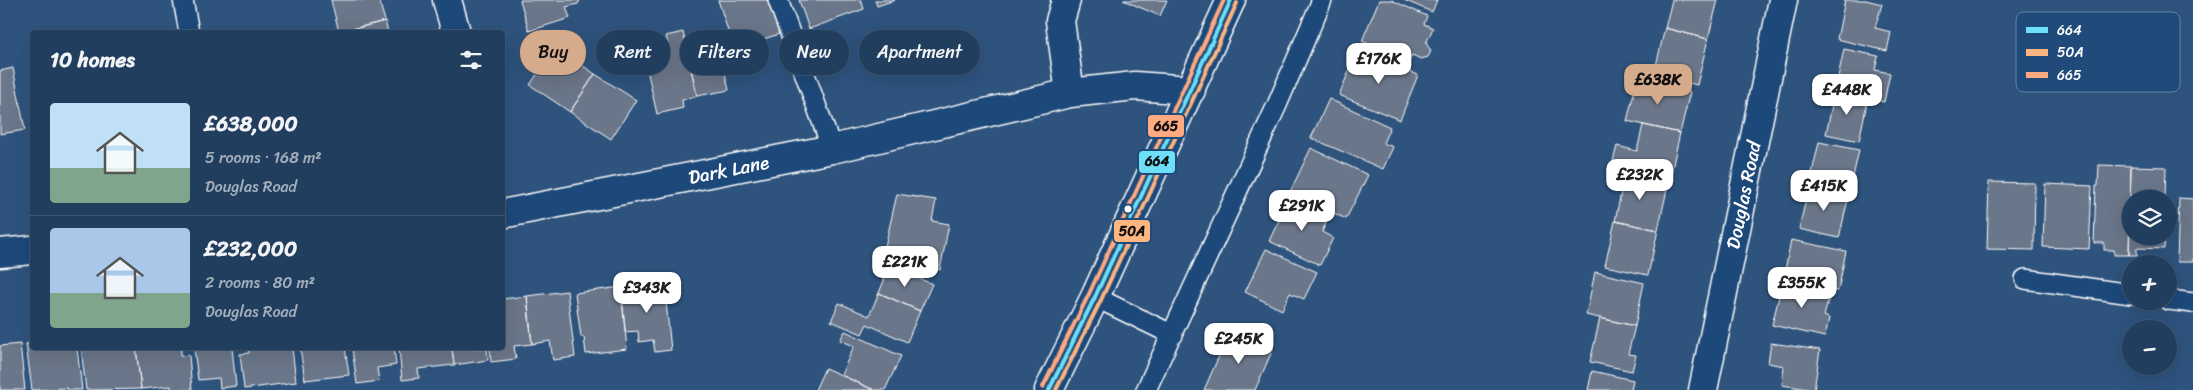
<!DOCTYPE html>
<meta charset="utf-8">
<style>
:root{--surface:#223e5e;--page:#2a4564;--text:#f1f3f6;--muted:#a2aebc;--line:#3f5773;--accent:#d6ab8b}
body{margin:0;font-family:Sriracha,sans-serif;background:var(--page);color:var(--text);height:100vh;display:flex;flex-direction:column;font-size:19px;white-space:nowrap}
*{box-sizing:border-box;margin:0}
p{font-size:16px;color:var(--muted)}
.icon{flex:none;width:28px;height:28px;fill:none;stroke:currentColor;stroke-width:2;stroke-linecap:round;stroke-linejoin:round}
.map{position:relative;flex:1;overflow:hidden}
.details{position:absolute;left:30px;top:30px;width:475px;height:320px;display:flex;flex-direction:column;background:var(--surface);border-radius:5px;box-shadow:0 5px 20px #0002,0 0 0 1px var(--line)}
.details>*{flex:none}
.hud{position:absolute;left:520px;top:30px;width:475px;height:45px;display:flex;gap:10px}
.tools{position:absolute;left:2122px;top:190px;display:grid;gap:10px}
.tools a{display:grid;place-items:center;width:55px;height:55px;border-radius:50%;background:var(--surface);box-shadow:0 5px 20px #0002,0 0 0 1px var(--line);font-size:25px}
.price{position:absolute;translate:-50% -42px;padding:0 11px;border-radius:10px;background:#fff;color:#222;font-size:16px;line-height:32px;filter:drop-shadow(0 1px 2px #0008)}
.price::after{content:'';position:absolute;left:50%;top:30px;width:15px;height:11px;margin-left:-8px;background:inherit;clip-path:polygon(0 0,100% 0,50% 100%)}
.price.active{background:var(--accent);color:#111}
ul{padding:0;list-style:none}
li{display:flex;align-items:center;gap:15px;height:125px;padding:0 20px}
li+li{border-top:1px solid var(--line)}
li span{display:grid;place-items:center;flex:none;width:140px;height:100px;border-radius:5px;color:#555}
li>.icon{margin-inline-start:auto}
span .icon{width:60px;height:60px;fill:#fffc;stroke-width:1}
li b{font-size:21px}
h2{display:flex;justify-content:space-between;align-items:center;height:60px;padding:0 20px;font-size:21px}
.pill{padding:0 18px;border-radius:22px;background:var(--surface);box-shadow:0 5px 20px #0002,0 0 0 1px var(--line);font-size:18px;line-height:45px}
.pill.active{background:var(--accent);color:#111}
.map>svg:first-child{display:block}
.building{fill:#6a7689;stroke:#fff}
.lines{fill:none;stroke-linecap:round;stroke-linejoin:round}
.service-casing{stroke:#fff;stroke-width:22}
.minor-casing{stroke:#fff;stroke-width:31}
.tertiary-casing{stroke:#fff;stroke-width:31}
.service{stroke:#1f4a7a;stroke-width:19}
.minor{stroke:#1f4a7a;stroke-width:28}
.tertiary{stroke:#1f4a7a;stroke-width:28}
.bus-1-casing{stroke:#1f4a7a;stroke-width:8}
.bus-2-casing{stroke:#1f4a7a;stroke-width:8}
.bus-3-casing{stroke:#1f4a7a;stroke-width:8}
.bus-1{stroke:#6ddff8;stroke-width:4}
.bus-2{stroke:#ffb580;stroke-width:4}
.bus-3{stroke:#ffa980;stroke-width:4}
.bus-dot{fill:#fff;stroke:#1f4a7a;stroke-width:2}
.labels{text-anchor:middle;stroke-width:4;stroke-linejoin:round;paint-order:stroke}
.street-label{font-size:19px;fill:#fff;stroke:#1f4a7a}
.key{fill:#1f4a7a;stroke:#6280a2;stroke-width:1}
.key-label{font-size:14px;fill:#fff}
.line-badge{stroke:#1f4a7a;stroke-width:2}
.pale-badge-label{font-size:14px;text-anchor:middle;font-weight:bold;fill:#111}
</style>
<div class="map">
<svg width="2193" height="390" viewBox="0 0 2193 390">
<rect width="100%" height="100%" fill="#2e537d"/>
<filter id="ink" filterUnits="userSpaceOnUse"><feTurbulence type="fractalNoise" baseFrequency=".02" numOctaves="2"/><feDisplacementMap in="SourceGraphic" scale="10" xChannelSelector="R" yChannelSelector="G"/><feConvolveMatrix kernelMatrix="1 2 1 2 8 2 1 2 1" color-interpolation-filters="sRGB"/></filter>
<g filter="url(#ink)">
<path class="building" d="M331 0H379L385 21 339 32Z
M520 0H580L578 4 566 7 570 18 529 31Z
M718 0H768L779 34 734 49Z
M799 0H861L864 9 809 29Z
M875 0H895L877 6Z
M1123 0H1167L1160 16Z
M1379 0H1391L1427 16 1424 24 1433 28 1426 43 1431 51 1428 57 1421 59 1412 55 1409 61 1362 41Z
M1404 0H1437L1432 12Z
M1672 0H1718L1708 39 1665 28Z
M1845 0H1866L1882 4 1875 28 1891 32 1887 51 1837 39Z
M385 21 388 32H342Z
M1665 28 1708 39 1697 85 1654 74Z
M683 32 697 96 682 100 683 108 657 114 644 56 669 51 666 36Z
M718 44 729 90 697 96 687 51Z
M555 47 595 74 570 112 530 85Z
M1844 49 1878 56 1875 70 1890 73 1884 102 1835 91Z
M1358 50 1418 75 1400 120 1339 95Z
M13 68 25 130 0 134V71Z
M595 74 636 100 611 139 570 112Z
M1637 80 1690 92 1680 133 1627 121Z
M1835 91 1868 98 1859 141 1826 134Z
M1329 99 1390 127 1383 143 1393 147 1383 169 1311 138Z
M1643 125 1680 133 1670 178 1612 165 1617 146 1637 151Z
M1819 142 1859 150 1849 195 1809 186Z
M1311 148 1368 175 1346 219 1290 192Z
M2099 165 2131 166 2129 255H2114V250H2104V243H2094L2096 186H2098Z
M2131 166 2166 167 2165 199H2131V236H2165L2164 249 2137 248V255H2129Z
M1612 173 1668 185 1658 230 1615 221 1622 188 1609 186Z
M1989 182 2035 183 2034 250 1987 249Z
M2045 184 2092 186 2089 249 2043 247Z
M1809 186 1849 195 1839 238 1799 229Z
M897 194 936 200 932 221 949 224 940 270 884 251Z
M2179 198 2193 199V262H2177Z
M1289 199 1328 218 1322 232 1333 238 1320 265 1269 241Z
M1615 221 1658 230 1648 275 1605 266Z
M1791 240 1846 251 1838 291 1783 280Z
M1266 249 1317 272 1304 299 1290 293 1282 310 1245 292Z
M890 266 932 284 920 311 879 293Z
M1595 272 1644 283 1635 326 1586 315Z
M1783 280 1816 287V291L1830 294 1824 316 1829 318 1825 337 1772 325Z
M664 283 671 350 655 352 653 340 639 342 638 331 625 332 621 287Z
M621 287 627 349 586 354 584 337H581L575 293Z
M567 291 575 357 553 360 550 341 532 344 527 296Z
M879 293 920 311 907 342 867 324 862 334 831 321 839 303 869 316Z
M527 296 532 344 514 346 516 359 491 362 490 348H502V299Z
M1600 318 1635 326 1628 354 1636 355 1632 371 1590 362Z
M845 331 901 356 885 390H874L841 375 854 346 840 340Z
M1230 331 1273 349 1255 390H1204Z
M32 343V348H77L82 390H68L67 388 32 390 26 344Z
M1771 343 1820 350 1814 390 1782 385 1784 366 1768 363Z
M20 344 25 390H0V346Z
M81 348H136L141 389 86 390Z
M136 348H181V356L189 355 192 390H171V386L141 389Z
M194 348H232L236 386 220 388 219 378 198 380Z
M248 348H292L296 382 244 389 240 354 249 353Z
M300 348H345L349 375 305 380Z
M352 348H394L396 365 377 368 379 381 357 384Z
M399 348H452L454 365 418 369 419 378 402 380Z
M452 348H487L488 360 454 365Z
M825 368 841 375 874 390H815Z
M1592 371 1633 380 1631 390H1588Z"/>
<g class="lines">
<defs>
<path id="service" d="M183 0 189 32
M778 0 832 149
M2025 279 2131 294
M1095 297 1173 335
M2169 300 2193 303
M1146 390 1277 105 1322 0"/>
<g id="minor">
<path d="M447 0 456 32"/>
<path d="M1066 0 1060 21 1070 93"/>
<path id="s1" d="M502 214 832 149 1070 93 1135 86 1191 90"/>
<path d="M0 253 32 250"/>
<path id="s2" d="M1703 390 1783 0"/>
</g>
<path id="tertiary" d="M1049 390 1095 297 1231 0"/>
</defs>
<use href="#service" class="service-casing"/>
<use href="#minor" class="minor-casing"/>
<use href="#tertiary" class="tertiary-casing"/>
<use href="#service" class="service"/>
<use href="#minor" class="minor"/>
<use href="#tertiary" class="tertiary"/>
<defs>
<path id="bus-1" d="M1049 390 1095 297 1231 0"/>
<path id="bus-2" d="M1056 390 1101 300 1237 3"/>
<path id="bus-3" d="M1043 387 1089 294 1224 0"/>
</defs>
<use href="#bus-1" class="bus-1-casing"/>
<use href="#bus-2" class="bus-2-casing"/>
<use href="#bus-3" class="bus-3-casing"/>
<use href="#bus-1" class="bus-1"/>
<use href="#bus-2" class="bus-2"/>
<use href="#bus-3" class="bus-3"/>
</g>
</g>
<circle class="bus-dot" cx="1128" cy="209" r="4.5"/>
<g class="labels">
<g class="street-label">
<text dy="7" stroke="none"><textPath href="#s1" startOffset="231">Dark Lane</textPath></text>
<text dy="7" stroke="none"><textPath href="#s2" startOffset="199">Douglas Road</textPath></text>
</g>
</g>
<rect x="2016" y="12" width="164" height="80" rx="8" class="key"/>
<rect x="2026" y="27" width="22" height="6" fill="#6ddff8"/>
<rect x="2026" y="49" width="22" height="7" fill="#ffb580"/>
<rect x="2026" y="72" width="22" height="6" fill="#ffa980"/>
<g class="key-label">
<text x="2057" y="35">664</text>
<text x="2057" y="57">50A</text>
<text x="2057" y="80">665</text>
</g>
<g class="line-badge">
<rect x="1147" y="114" width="38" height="24" rx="5" fill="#ffa980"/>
<rect x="1138" y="150" width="38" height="24" rx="5" fill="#6ddff8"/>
<rect x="1113" y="219" width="38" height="24" rx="5" fill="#ffb580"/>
</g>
<g class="pale-badge-label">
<text x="1166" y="131">665</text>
<text x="1157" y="166">664</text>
<text x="1132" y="236">50A</text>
</g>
</svg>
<div class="tools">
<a><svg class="icon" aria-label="layers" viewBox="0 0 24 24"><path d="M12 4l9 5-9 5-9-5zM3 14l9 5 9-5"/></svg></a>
<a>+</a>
<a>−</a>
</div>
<b class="price" style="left:1379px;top:85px">£176K</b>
<b class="price active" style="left:1658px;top:106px">£638K</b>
<b class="price" style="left:1847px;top:116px">£448K</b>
<b class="price" style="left:1640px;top:201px">£232K</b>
<b class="price" style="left:1824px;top:212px">£415K</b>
<b class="price" style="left:1302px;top:232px">£291K</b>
<b class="price" style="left:905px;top:288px">£221K</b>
<b class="price" style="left:1802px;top:309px">£355K</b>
<b class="price" style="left:647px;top:314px">£343K</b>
<b class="price" style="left:1239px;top:365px">£245K</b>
<div class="hud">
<a class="pill active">Buy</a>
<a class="pill">Rent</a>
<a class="pill">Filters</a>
<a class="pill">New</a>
<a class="pill">Apartment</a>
</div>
<section class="details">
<h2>10 homes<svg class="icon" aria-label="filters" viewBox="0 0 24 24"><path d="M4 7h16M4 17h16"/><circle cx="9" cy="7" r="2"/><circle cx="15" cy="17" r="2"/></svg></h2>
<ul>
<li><span style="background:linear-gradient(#bfe0f5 65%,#7fa58c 0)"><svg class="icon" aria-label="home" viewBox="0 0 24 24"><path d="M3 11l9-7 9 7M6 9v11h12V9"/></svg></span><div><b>£638,000</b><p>5 rooms · 168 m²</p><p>Douglas Road</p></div></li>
<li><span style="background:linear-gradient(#a9c7e8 65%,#7fa58c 0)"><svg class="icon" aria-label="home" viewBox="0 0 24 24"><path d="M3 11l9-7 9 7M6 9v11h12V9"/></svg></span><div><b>£232,000</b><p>2 rooms · 80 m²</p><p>Douglas Road</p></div></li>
</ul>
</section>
</div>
